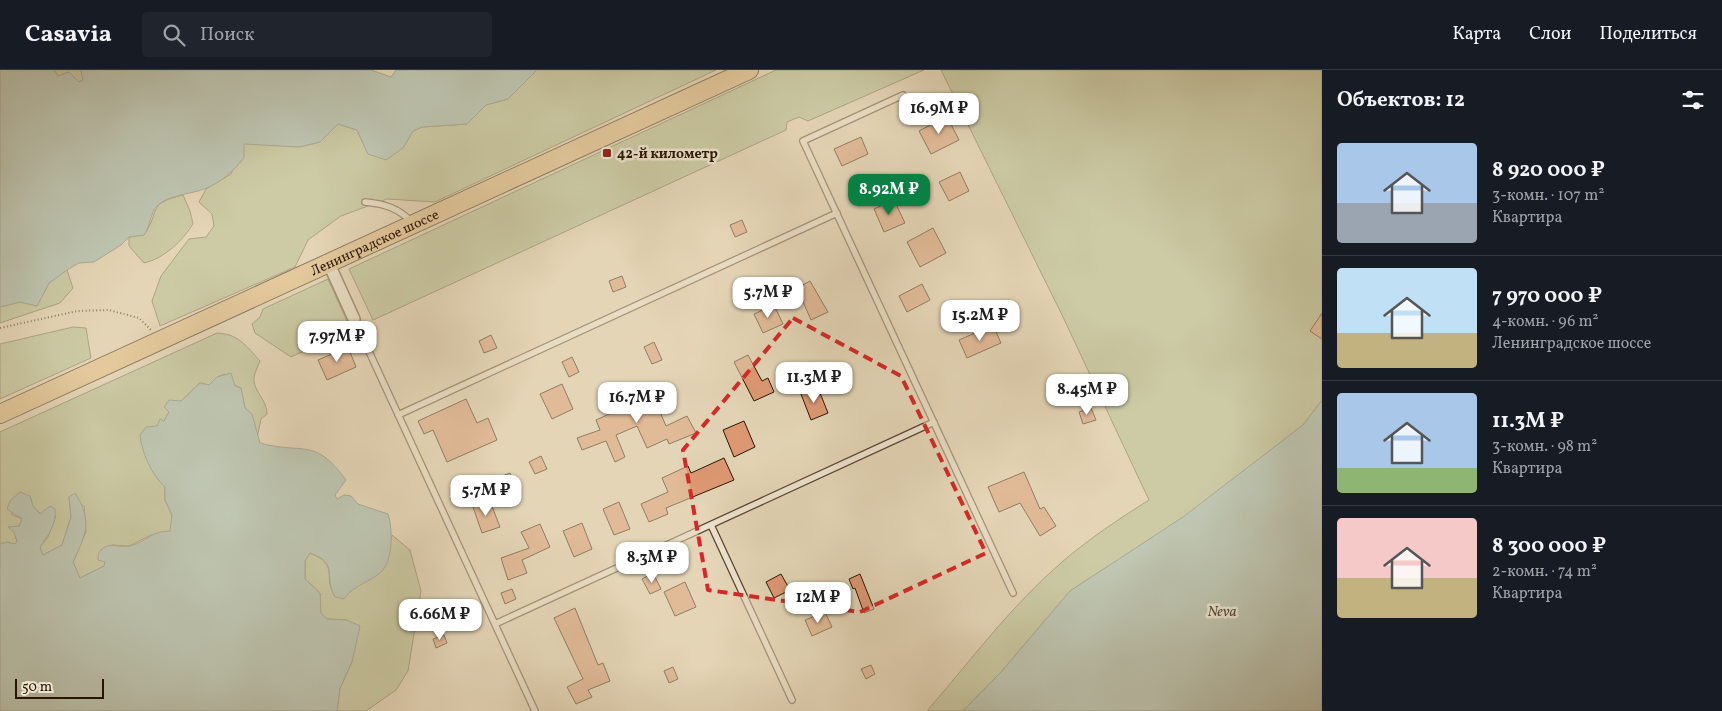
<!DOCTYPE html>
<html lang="ru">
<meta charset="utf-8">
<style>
:root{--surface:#171b24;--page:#20242c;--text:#f1f3f6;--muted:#9ea1a6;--line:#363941;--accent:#0b8043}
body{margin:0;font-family:Vollkorn,serif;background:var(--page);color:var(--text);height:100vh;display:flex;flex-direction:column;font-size:19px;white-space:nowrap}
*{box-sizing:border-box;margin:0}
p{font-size:16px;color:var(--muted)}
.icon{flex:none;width:28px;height:28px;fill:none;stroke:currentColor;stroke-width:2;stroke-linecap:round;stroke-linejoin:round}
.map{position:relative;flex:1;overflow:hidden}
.panel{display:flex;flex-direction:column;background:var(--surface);width:400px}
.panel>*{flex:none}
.scale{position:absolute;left:15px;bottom:12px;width:89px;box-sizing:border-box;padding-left:5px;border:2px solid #291400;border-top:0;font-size:14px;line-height:18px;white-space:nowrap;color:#291400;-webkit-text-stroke:4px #ede4d0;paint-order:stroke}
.price{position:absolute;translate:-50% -42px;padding:0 11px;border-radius:10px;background:#fff;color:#222;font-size:16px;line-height:32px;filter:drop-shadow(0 1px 2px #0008)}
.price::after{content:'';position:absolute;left:50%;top:30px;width:15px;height:11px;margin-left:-8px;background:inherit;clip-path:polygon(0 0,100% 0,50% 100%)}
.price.selected{background:var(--accent);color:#fff}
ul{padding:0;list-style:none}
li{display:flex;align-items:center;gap:15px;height:125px;padding:0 15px}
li+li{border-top:1px solid var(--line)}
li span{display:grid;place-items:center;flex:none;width:140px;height:100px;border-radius:5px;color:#555}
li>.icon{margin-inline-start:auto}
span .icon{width:60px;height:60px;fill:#fffc;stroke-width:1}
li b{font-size:21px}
h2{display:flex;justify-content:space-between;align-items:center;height:60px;padding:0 15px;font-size:21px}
header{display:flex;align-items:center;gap:30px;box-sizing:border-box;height:70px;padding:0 25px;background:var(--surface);border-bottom:1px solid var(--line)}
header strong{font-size:24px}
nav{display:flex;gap:28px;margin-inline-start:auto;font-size:18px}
.search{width:350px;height:45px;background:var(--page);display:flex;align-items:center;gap:12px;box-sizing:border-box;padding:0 18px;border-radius:5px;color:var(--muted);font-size:19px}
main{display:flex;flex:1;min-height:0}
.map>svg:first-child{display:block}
.green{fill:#b0be91;stroke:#6c6948}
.water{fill:#95b9b2;stroke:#6a776b}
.building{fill:#de9a74;stroke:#291400}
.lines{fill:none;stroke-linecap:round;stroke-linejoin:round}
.lane-casing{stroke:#58442e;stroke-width:8}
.street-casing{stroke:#58442e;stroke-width:14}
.primary-casing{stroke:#291400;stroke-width:20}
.path{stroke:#291400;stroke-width:2;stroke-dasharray:1 2.5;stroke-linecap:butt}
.lane{stroke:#ede4d0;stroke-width:5.5}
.street{stroke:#ede4d0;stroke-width:11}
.primary{stroke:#e2bb7c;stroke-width:18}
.marked{fill:none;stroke:#d62828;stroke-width:4;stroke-dasharray:10 6;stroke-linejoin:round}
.poi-dot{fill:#8f2418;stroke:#ede4d0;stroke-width:2}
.labels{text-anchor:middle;stroke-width:5;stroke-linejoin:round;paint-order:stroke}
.poi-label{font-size:14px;font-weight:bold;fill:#291400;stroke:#ede4d0;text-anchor:start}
.street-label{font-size:14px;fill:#291400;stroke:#ede4d0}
.water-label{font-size:15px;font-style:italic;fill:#4f4e3e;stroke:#ede4d0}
</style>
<header>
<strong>Casavia</strong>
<div class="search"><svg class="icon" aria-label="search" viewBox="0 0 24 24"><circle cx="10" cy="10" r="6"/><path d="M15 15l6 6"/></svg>Поиск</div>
<nav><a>Карта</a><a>Слои</a><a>Поделиться</a></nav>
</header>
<main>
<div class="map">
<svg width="1322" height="641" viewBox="0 0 1322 641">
<rect width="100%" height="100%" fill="#e4d6b7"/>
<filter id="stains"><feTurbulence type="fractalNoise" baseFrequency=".004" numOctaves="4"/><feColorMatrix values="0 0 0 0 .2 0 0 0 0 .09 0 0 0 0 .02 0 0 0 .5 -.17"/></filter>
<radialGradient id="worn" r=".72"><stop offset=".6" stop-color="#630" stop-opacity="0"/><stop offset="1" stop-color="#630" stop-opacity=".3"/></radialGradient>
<path class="green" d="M54 0H81L83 10 79 12 69 2 58 6Z
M537 0H716L435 132 387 129 341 146 308 170 295 197 160 256 152 231 161 206 189 169 206 167 214 156 212 144 199 132 206 119 231 104 244 73 299 77 320 72 338 54 357 60 368 84 403 78 413 61 422 57 467 54 486 35 508 29Z
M776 0H924L808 51 799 47 787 52 786 60 373 250 349 199Z
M941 0H1322V330L1303 355 1183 448 1070 521 1002 601 963 641H927C970 591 1012 535 1062 492 1090 468 1119 449 1149 430L1062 245Z
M183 125 190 141 193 154C182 171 165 188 144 193L129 176V167L144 165C161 140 146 134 183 125Z
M67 200 73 218 60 233 0 253V237L20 232 37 236 49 213Z
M328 209 351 260 291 287 255 263 252 254 260 247 263 239Z
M73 257 86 258 91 288 0 329V274Z
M217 263C239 264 246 276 260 291 258 296 255 302 254 307 252 320 268 331 267 344L261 349 257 368 252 344 245 338 241 318 236 316 225 304 217 307 209 315 200 313 169 342 164 351 154 358C151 382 145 398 165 417V430L172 445 171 461 151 465 129 476 112 475 104 496 80 509 73 492 86 462 84 436 69 427 71 447 62 475 43 485 40 477 48 467 56 446 44 441 41 444 32 436 30 426 11 444 22 449 19 456 9 457 14 462 17 471 15 475 0 474V362Z
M392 465 410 480 421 521 408 601 396 620 366 641H337L340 618 352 592 347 550 327 549 320 542V523L305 509V491L310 483C340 495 322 506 335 527L383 500Z"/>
<path class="water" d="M0 0H54L58 6 69 2 79 12 83 10 81 0H371L391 7 396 0H537L508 29 486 35 467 54 422 57 413 61 403 78 386 90 368 84 357 60 338 54 320 72 299 77 244 74V88C233 101 221 113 204 119 189 125 169 124 157 136 151 141 150 157 144 165L129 167 121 175 94 192 79 193 67 200 49 213 37 236 20 232 0 237Z
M231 303 235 316 241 318 245 338 252 344 260 373C303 385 314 366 346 410L335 425 337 429 344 425 351 426 358 434 388 444C393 459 393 489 382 501 370 513 354 514 344 529L335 527C323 506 340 494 310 483L305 491V509L320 523 321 543 327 549 347 550 360 556 352 592 340 618 337 641H0V474L7 472 15 474 17 471 14 462 8 457 19 456 22 449 7 439 10 431 20 422 30 426 33 436 40 444 50 436 55 439C57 453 48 466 40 477L43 485 62 475 71 447 69 427 75 423C93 451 86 464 73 492L80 508 104 496 105 492 98 490C98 486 98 482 102 479 110 472 120 478 129 476 146 473 150 461 170 461L172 445 165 430V417C151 404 142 383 140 365L146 357 157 356 160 349 164 351 169 342 164 337 169 330 181 331 200 313 209 315 217 307Z
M1322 330V641H963L1002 601 1070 521 1183 447 1303 355Z"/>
<path class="building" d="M947 46 959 70 931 84 919 61Z
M861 67 868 84 842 96 834 79Z
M960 102 969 121 949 131 939 112Z
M894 130 905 153 884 162 874 139Z
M742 150 747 162 735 167 730 155Z
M933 158 946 183 920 197 907 172Z
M622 206 626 217 613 222 609 211Z
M810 211 828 242 811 250 797 218Z
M922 214 930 230 907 242 899 226Z
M774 235 783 254 763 263 754 244Z
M1322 243V269L1310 261Z
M993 255 1001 273 967 288 959 270Z
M491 265 497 278 484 283 479 271Z
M654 272 662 290 652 294 644 277Z
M348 277 356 297 327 310 318 290Z
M748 285 762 311 768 308 774 322 754 331 734 292Z
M572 287 579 302 569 307 562 292Z
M562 314 573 339 552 349 540 324Z
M648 314 666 356 687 346 696 363 669 374 667 369 647 378 637 356 616 365 625 387 615 392 606 371 582 380 577 368 600 360 596 350 629 335 625 324Z
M818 318 828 343 811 350 801 324Z
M466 329 477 353 488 348 497 370 447 392 433 360 424 364 418 351Z
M1091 338 1096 350 1083 354 1079 342Z
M744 351 755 377 734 387 723 360Z
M541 386 547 399 535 404 529 392Z
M724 388 734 410 666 438 668 444 649 452 641 434 668 422 662 408 688 396 691 403Z
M1024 402 1040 439 1044 437 1056 456 1040 466 1020 433 999 442 988 417Z
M510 403 516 417 501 423 494 409Z
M490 431 500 457 482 463 473 437Z
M619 432 630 459 614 465 603 439Z
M582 453 592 479 574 487 563 461Z
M540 454 550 477 522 490 527 503 508 510 501 488 529 478 521 462Z
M653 503 661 519 650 524 642 509Z
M781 504 790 520 774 528 766 512Z
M860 504 874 539 864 543 855 518 853 519 849 509Z
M685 512 696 537 675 546 664 522Z
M512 519 516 529 505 534 501 523Z
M575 538 598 595 603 593 610 611 588 620 592 627 576 634 567 617 583 609 554 548Z
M825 542 832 557 812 566 805 550Z
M444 565 447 573 436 578 433 569Z
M871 595 875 604 866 609 861 599Z
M673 597 678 609 669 613 664 601Z"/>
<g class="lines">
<defs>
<path id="lane" d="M903 25 803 71 1013 523
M365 132C386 134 398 138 413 153
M354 249 535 641
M398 345 837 143
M711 455 792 630
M495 554 934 352"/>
<path id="street" d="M329 194 354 249"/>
<g id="primary">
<path id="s1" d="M0 344 749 0"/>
</g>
</defs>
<use href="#lane" class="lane-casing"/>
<use href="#street" class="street-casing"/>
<use href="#primary" class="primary-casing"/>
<path class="path" d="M0 258 77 241 109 240 139 248 151 260"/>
<use href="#lane" class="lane"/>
<use href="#street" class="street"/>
<use href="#primary" class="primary"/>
</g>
<path d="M0 0H1322V641H0ZM793 248 901 306 986 483 860 542 708 520 683 380Z" fill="#e4d6b7" fill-opacity=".55" fill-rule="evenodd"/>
<path class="marked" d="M793 248 901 306 986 483 860 542 708 520 683 380Z"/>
<rect class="poi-dot" x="602" y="78" width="10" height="10" rx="2.5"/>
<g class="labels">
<g class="poi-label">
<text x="617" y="88">42-й километр</text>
</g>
<g class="street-label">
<text dy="5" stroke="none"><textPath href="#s1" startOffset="412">Ленинградское шоссе</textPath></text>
</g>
<g class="water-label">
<text x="1222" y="546">Neva</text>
</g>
</g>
<rect width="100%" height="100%" filter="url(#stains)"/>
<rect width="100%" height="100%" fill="url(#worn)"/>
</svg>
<div class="scale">50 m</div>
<b class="price" style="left:939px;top:65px">16.9M ₽</b>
<b class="price selected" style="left:889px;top:146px">8.92M ₽</b>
<b class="price" style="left:768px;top:249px">5.7M ₽</b>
<b class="price" style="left:980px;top:272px">15.2M ₽</b>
<b class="price" style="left:337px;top:293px">7.97M ₽</b>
<b class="price" style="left:814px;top:334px">11.3M ₽</b>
<b class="price" style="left:1087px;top:346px">8.45M ₽</b>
<b class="price" style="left:637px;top:354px">16.7M ₽</b>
<b class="price" style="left:486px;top:447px">5.7M ₽</b>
<b class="price" style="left:652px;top:514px">8.3M ₽</b>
<b class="price" style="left:818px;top:554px">12M ₽</b>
<b class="price" style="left:440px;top:571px">6.66M ₽</b>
</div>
<section class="panel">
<h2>Объектов: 12<svg class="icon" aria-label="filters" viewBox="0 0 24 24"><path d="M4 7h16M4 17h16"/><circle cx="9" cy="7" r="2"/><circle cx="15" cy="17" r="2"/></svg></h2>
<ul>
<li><span style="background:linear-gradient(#a9c7e8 60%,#9aa5b1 0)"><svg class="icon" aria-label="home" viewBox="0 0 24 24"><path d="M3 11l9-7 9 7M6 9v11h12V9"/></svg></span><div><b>8 920 000 ₽</b><p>3-комн. · 107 m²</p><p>Квартира</p></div></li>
<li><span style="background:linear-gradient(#bfe0f5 65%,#c2b280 0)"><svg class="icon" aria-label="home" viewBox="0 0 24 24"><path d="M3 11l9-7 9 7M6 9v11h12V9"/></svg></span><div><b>7 970 000 ₽</b><p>4-комн. · 96 m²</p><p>Ленинградское шоссе</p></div></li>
<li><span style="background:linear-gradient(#a9c7e8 75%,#8fb573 0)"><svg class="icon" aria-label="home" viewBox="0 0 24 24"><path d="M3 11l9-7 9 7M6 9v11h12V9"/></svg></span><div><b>11.3M ₽</b><p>3-комн. · 98 m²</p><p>Квартира</p></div></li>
<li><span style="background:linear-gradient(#f6c9c9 60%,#c2b280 0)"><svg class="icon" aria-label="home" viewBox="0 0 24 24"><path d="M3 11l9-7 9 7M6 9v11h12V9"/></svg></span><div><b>8 300 000 ₽</b><p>2-комн. · 74 m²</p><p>Квартира</p></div></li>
</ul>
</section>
</main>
